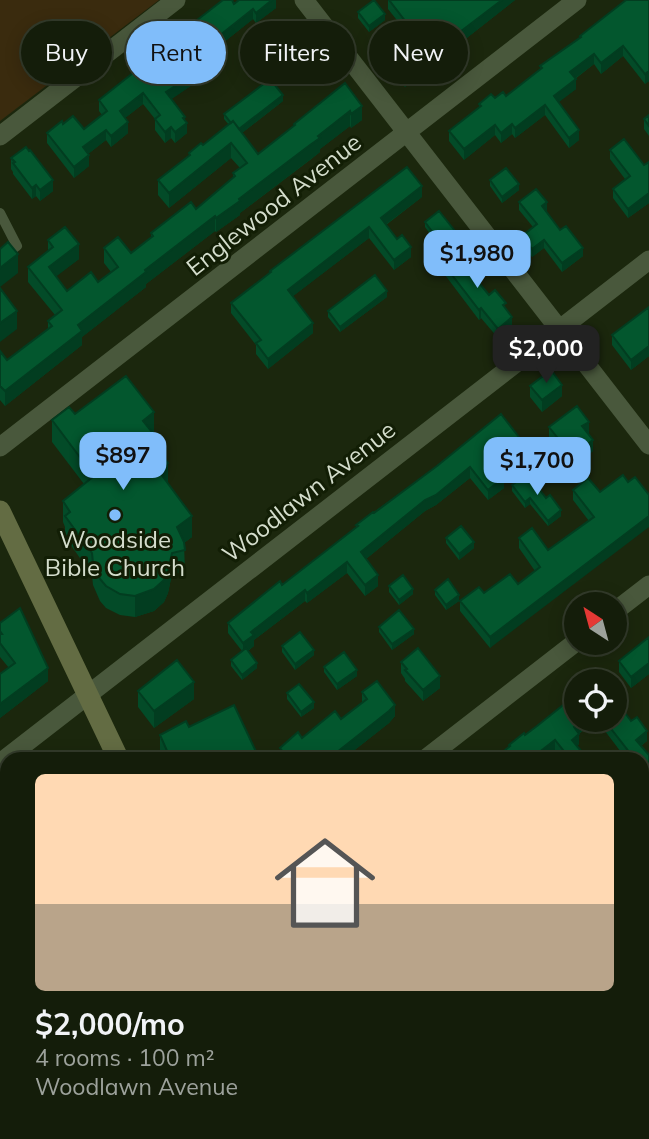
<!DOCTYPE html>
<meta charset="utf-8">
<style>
:root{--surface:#141d0a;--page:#212a18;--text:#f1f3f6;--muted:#9da29c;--line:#333b2b;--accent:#80bdfa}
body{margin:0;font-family:Mulish,sans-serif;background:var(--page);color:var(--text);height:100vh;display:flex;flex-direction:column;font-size:26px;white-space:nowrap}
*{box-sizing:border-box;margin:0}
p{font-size:23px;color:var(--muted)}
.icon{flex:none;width:38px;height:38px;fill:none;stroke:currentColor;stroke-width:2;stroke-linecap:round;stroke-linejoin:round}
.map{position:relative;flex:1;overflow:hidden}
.side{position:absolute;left:0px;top:752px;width:649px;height:387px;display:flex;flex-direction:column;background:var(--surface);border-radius:21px 21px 0 0;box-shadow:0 4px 18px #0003,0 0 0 2px var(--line)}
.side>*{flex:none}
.banner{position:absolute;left:21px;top:21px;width:607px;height:63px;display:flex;gap:14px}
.needle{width:46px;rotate:324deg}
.buttons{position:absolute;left:564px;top:592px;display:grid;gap:14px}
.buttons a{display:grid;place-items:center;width:63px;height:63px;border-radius:50%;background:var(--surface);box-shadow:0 4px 18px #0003,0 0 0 2px var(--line);font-size:35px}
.price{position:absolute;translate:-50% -60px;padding:0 16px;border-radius:14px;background:var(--accent);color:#111;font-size:23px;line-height:46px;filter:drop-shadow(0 2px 4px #0008)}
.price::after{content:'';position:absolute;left:50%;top:42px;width:21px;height:16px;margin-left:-10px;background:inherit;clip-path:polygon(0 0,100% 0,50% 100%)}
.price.active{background:#222;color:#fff}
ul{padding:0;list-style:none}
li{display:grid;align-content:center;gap:14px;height:371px;padding:0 35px}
li span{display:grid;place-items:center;height:217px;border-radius:10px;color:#555}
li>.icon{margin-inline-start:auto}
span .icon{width:126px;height:126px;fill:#fffc;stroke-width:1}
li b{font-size:30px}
.tag{padding:0 24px;border-radius:32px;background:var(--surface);box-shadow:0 4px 18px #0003,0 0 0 2px var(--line);font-size:24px;line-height:63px}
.tag.active{background:var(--accent);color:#111}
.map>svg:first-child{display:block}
.green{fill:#3a2b0e}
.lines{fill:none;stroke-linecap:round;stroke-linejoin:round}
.lane{stroke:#49583c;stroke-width:10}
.street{stroke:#49583c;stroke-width:19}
.secondary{stroke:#636c43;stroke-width:21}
.wall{fill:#034b28}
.shaded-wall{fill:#023d20}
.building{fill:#03572e;stroke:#023d20;stroke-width:2}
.poi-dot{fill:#80bdfa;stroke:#121e05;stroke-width:2.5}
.labels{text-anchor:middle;stroke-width:6;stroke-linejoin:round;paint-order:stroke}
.street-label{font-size:24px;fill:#d4ddcc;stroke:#121e05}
.poi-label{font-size:24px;fill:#d4ddcc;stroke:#121e05}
</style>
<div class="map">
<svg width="649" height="1139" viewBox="0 0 649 1139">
<rect width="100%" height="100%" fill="#1b270d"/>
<path class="green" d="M0 0H159L0 121Z"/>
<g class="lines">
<path class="lane" d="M0 213 17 246 0 258
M642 1125 649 1133
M143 1132 146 1139"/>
<path class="street" d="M304 0 649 445
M0 136 176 0
M0 447 577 0
M614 612 649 585
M424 760 576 642
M0 763 649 260
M642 916 649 911
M0 1089 7 1084
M354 1139 363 1132"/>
<path class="secondary" d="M0 511 119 760
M297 1132 300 1139"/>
</g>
<path class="wall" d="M276 0V8L256 23 253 19 209 54 207 52 189 65 195 83 171 99 185 120 187 133 175 143 171 138 165 143 155 130V119L143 104 125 118 128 133 111 147 106 140 88 154 89 166 74 178 47 143V133L63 124 84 129 102 115 99 111V100L156 56V48L234 4Z
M388 0H515L454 48V50L405 87 389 67V57L412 39 388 9Z
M649 0V81L645 84 623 56 601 74 594 64 575 79 576 89 558 102 579 140 569 148 545 115 515 138 512 134 501 143 495 135 464 160 449 141V131L479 108V104L495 98 506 96 540 69V66L580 38V36Z
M358 12 385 20 369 32 358 18Z
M277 41 325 73 310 86 277 46Z
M345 83 362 120 351 128 350 126 320 149V152L310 160 240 213V215L216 232 215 231 146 284V287L82 337V345L5 406 0 400V351L7 360 48 329V321L55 315 28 282V267L48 251V240L79 259 56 276 67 291 98 282 111 272 104 263V248L131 253 151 238V233L196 209 233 178V173L240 168 231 158 169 208 158 195V180L189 157V153L203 145 229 125 224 119V114L283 101 242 133 258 154 294 127V124Z
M649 115V136L644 129V119Z
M610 150 644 165 649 162V203L628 218 613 198V189L625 179 610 159Z
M11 158 53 191 40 201 36 196 32 199 13 174V172L11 169Z
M490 180 519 190 502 203 490 186Z
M422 197 386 225 411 257 394 270 369 238 293 296 313 333 268 369 256 354V345L231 313V303L270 273V271Z
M519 202 547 210 546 211 560 230 583 256 562 272 544 248 532 257 522 244V236L533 227 519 210Z
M425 222 455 237 440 248 425 227Z
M442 262 474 276 489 295 506 309 512 327 498 338 481 318 479 320 442 271Z
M387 297 340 332 328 317V311Z
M649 307V356L631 370 612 345V335Z
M530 386 562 396 542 412 530 397Z
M75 414 154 434 165 459 168 483 192 537 184 543 185 572 172 574 168 593 164 602 154 611 135 617 120 615 106 608 100 601 93 585 92 575 65 537V527L63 522V501L84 484 52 442V420Z
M549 427 589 433 593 451 572 467 549 438Z
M522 452 499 470 504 488 488 500 470 478 436 505 425 511 366 559 378 586 365 596 347 573 307 603 305 601 254 640V646L248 651 257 668 242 680 231 666V660L242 651 228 633V623L282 585 356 527V525L437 466Z
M628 482 490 648 460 611V601L518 584 535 571 519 548V538L548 550 589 521 573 500V490L600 492Z
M512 485 546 498 561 516 548 526 530 504 525 508 512 491Z
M446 538 474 548 459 560 446 543Z
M389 586 413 594 399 605 389 592Z
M435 590 459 601 446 610 435 595Z
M0 623 48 681 0 718V674L9 668 0 657Z
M379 627 414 634 392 650 379 632Z
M649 637V674L631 688 619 672V661Z
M282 646 314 655 295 670 282 652Z
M401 662 440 688 423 701 405 681V679L401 673Z
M324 667 357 676 337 690 324 672Z
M138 691 194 699 154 728 138 707Z
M362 692 395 716 389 723 342 760H280V748L341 719 362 703Z
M287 693 314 708 301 717 287 699Z
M587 719V727L579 734V744L577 746 586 760H563L555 750 543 760H493L509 747V745L525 735Z
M605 721 647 741 641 746 649 755V777L642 782V760H627L605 731Z
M189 727 260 760H163L160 751V735Z
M7 929V971L0 962V934Z
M83 1132H104L90 1139H88Z
M170 1132H199L191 1139H173Z
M204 1132H273L276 1139H209Z"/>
<path class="shaded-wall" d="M272 0H276V8L256 23V13Z
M502 0H515L454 48V50L405 87V77Z
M253 9V19L209 54V44Z
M385 14V20L369 32V26Z
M207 41V52L185 69V58Z
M623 46V56L601 74V63Z
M594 54V64L570 82V72Z
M325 67V73L310 86V80Z
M649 71V81L645 84V74Z
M195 73V83L166 103V92Z
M576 79V89L554 106V96Z
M143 93V104L120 122V111Z
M283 95V101L238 136V131Z
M545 105V115L515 138V128Z
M362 106V120L351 128V114Z
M350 111V126L320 149V152L240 213V215L216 232V218Z
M185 117V124L187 123V133L175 143V132Z
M128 122V133L111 147V136Z
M512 124V134L501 143V133Z
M495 125V135L464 160V149Z
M171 127V138L165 143V132Z
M106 130V140L83 158V147Z
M579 130V140L569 148V138Z
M231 143V158L169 208V193Z
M89 155V166L74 178V167Z
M53 180V191L40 201V190Z
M519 184V190L502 203V197Z
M36 185V196L32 199V188Z
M422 186V197L381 228V218Z
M649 193V203L628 218V209Z
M547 202V210L542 214V206Z
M215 216V231L146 284V287L82 337V345L5 406V391L78 325 145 270Z
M369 227V238L288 300V290Z
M455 231V237L440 248V242Z
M544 240V248L532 257V249Z
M79 244V259L49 282V267Z
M411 247V257L394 270V260Z
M583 248V256L562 272V263Z
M18 254V273L0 287V268Z
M387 291V297L340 332V327Z
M481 308V318L479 320V310Z
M17 311V329L0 342V323Z
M512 317V327L498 338V329Z
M313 323V333L268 369V359Z
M649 346V356L631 370V360Z
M562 385V396L542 412V400Z
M154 412V434L143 442V421Z
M589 422V433L582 438V426Z
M593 440V451L572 467V456Z
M522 441V452L494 474V464Z
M165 448V465L168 463V484L158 470 160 453Z
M470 467V478L436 505 425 511 361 563V552L425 500Z
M504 477V488L488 500V490Z
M530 498V504L525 508V502Z
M561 510V516L548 526V521Z
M192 516V537L177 548V527Z
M649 516V527L490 648V637Z
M474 542V548L459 560V554Z
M172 553V574L168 593 164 602 154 611 135 617V596Z
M347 562V573L307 603V593Z
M378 575V586L365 596V585Z
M413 589V594L399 605V600Z
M305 590V601L254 640V646L243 654V643L251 632Z
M459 595V601L446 610V605Z
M414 629V634L392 650V644Z
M314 650V655L295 670V664Z
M257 663V668L242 680V675Z
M649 663V674L631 688V677Z
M48 668V681L0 718V704Z
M357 670V676L337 690V684Z
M440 676V688L423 701V690Z
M194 682V699L154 728V711Z
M314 702V708L301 717V712Z
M395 705V716L389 723 342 760H327Z
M584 719H587V727L574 737V727Z
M647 731V741L636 749V740Z
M579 734V744L572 750V740Z
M555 740V750L543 760H533V757Z
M649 767V777L642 782V772Z
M649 799V804L642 809V804Z
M649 851V861L642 866V856Z
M4 885V891L0 894V888Z
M7 1009V1020L0 1025V1015Z
M649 1045V1062L642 1067V1050Z
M40 1132H54L45 1139H34V1136Z
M89 1132H104L90 1139H89Z
M181 1132H199L191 1139H177V1135Z
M621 1132H623L622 1139H614Z"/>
<path class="building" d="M223 0H232L234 4 239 0H272L256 13 253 9 209 44 207 41 185 58 195 73 166 92 185 117 183 118 187 123 175 132 171 127 165 132 155 119 160 115 143 93 120 111 128 122 111 136 106 130 83 147 89 155 74 167 47 133 62 121 63 124 73 116 84 129 107 111 99 100 157 54 159 52 156 48 169 39 170 41Z
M374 0 385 14 369 26 358 12Z
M389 0H502L452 38 454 40 405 77 389 57 416 35Z
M626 0H649V71L645 74 623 46 601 63 594 54 570 72 576 79 554 96 579 130 569 138 545 105 515 128 512 124 501 133 495 125 464 149 449 131 481 106 479 104 491 94 495 98 503 92 506 96 542 68 540 66 581 37 580 36Z
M293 28 325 67 310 80 277 41Z
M270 79 283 95 239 129 233 121 231 123 224 114Z
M345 83 362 106 351 114 350 111 318 136 320 138 310 145 239 199 240 201 216 218 215 216 145 270 146 272 78 325 82 331 5 391 0 386V351L7 360 52 326 48 321 62 310 28 267 53 247 48 240 65 227 79 244 49 267 67 291 91 272 98 282 118 267 104 248 118 237 131 253 153 236 151 233 191 202 196 209 235 176 233 173 247 163 231 143 169 193 158 180 190 155 189 153 201 143 203 145 233 121 258 154 295 125 294 124Z
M649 115V126L644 119Z
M624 139 644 165 649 162V193L628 209 613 189 630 176 610 150Z
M26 147 29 151 30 150 53 180 40 190 36 185 32 188 13 163 15 162 11 158Z
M407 167 422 186 381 218 397 239 402 235 411 247 394 260 369 227 288 290 313 323 268 359 256 343 261 340 231 303 271 272 270 271Z
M506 168 519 184 502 197 490 180Z
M536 189 547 202 542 206 560 230 566 226 583 248 562 263 544 240 532 249 522 236 537 224 519 202Z
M439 211 455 231 440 242 425 222Z
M8 242 18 254 0 268V249Z
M459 249 474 269 470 272 489 295 495 290 506 303 503 305 512 317 498 329 481 308 479 310 442 262Z
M375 275 387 291 340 327 328 311Z
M0 288 17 311 0 323Z
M649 307V346L631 360 612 335Z
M551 370 562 385 542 400 530 386Z
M126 376 154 412 143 421 165 448 160 453 168 463 158 470 192 516 177 527 184 542 185 550 172 553 168 571 164 580 154 589 135 596 120 594 106 586 100 579 93 563 92 553 65 516 70 512 63 501 94 476 52 420 69 407 75 414Z
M577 406 589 422 582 426 593 440 572 456 549 427Z
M501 414 522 441 494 464 504 477 488 490 470 467 436 495 425 500 361 552 378 575 365 585 347 562 307 593 305 590 251 632 254 635 243 643 228 623 280 581 282 585 358 526 356 525 373 512 374 513 437 466Z
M528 474 546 498 550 495 561 510 548 521 530 498 525 502 512 485Z
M623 475 628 482 635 477 649 495V516L490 637 460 601 479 587 484 593 510 574 518 584 540 567 519 538 532 528 548 550 594 517 573 490 588 478 600 492Z
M461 526 474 542 459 554 446 538Z
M403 575 413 589 399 600 389 586Z
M448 579 459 595 446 605 435 590Z
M20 608 48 668 0 704V674L15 663 0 643V634H2L0 631V623Z
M399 610 414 629 392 644 379 627Z
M300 632 314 650 295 664 282 646Z
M649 637V663L631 677 619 661Z
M246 648 257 663 242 675 231 660Z
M418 648 440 676 423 690 405 670 407 669 401 662Z
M344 652 357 670 337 684 324 667Z
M177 660 194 682 154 711 138 691Z
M377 681 395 705 389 711 327 760H289L280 748 298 732 302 738 335 711 341 719 367 699 362 692Z
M299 684 314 702 301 712 287 693Z
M572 698 576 703V719H584L574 727 579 734 572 740 586 757 583 760H571L555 740 533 757 534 760H493L510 746 509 745 524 733 525 735 537 726Z
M234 705 260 760H171L160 735 186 721 189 727Z
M622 709 631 721 637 717 647 731 636 740 649 755V767L642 772V760H630L633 757 605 721 608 719H614V714Z
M642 790 649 799 642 804Z
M649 818V851L642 856V823Z
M0 879 4 885 0 888Z
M7 929V961L0 952V934Z
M649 973V1045L642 1050V978Z
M7 978V1009L0 1015V984Z
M7 1131V1132H40L34 1136 36 1139H0V1136Z
M215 1132H273L276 1139H234L233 1137 230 1139H221Z
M397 1132H421L426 1139H388Z
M586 1132H621L614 1139H589L586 1135Z"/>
<circle class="poi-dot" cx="115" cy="515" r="7"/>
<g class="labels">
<g class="street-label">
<text transform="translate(274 205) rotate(-38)" y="8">Englewood Avenue</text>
<text transform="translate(309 492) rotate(-38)" y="8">Woodlawn Avenue</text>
</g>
<g class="poi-label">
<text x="115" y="548">Woodside<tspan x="115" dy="28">Bible Church</tspan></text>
</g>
</g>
</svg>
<div class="buttons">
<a><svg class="needle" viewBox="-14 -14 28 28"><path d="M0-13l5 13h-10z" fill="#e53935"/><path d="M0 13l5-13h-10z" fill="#9da29c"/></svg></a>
<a><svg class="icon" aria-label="locate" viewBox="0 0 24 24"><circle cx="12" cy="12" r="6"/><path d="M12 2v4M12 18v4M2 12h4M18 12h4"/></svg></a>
</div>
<b class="price" style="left:477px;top:290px">$1,980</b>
<b class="price active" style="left:546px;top:385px">$2,000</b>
<b class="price" style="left:123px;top:492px">$897</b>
<b class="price" style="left:537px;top:497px">$1,700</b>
<div class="banner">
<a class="tag">Buy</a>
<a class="tag active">Rent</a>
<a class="tag">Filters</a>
<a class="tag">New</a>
</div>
<section class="side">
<ul>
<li><span style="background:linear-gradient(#ffd9b3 60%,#b9a48a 0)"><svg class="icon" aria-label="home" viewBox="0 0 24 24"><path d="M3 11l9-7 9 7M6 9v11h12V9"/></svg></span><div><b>$2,000/mo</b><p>4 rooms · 100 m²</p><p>Woodlawn Avenue</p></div></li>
</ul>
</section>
</div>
